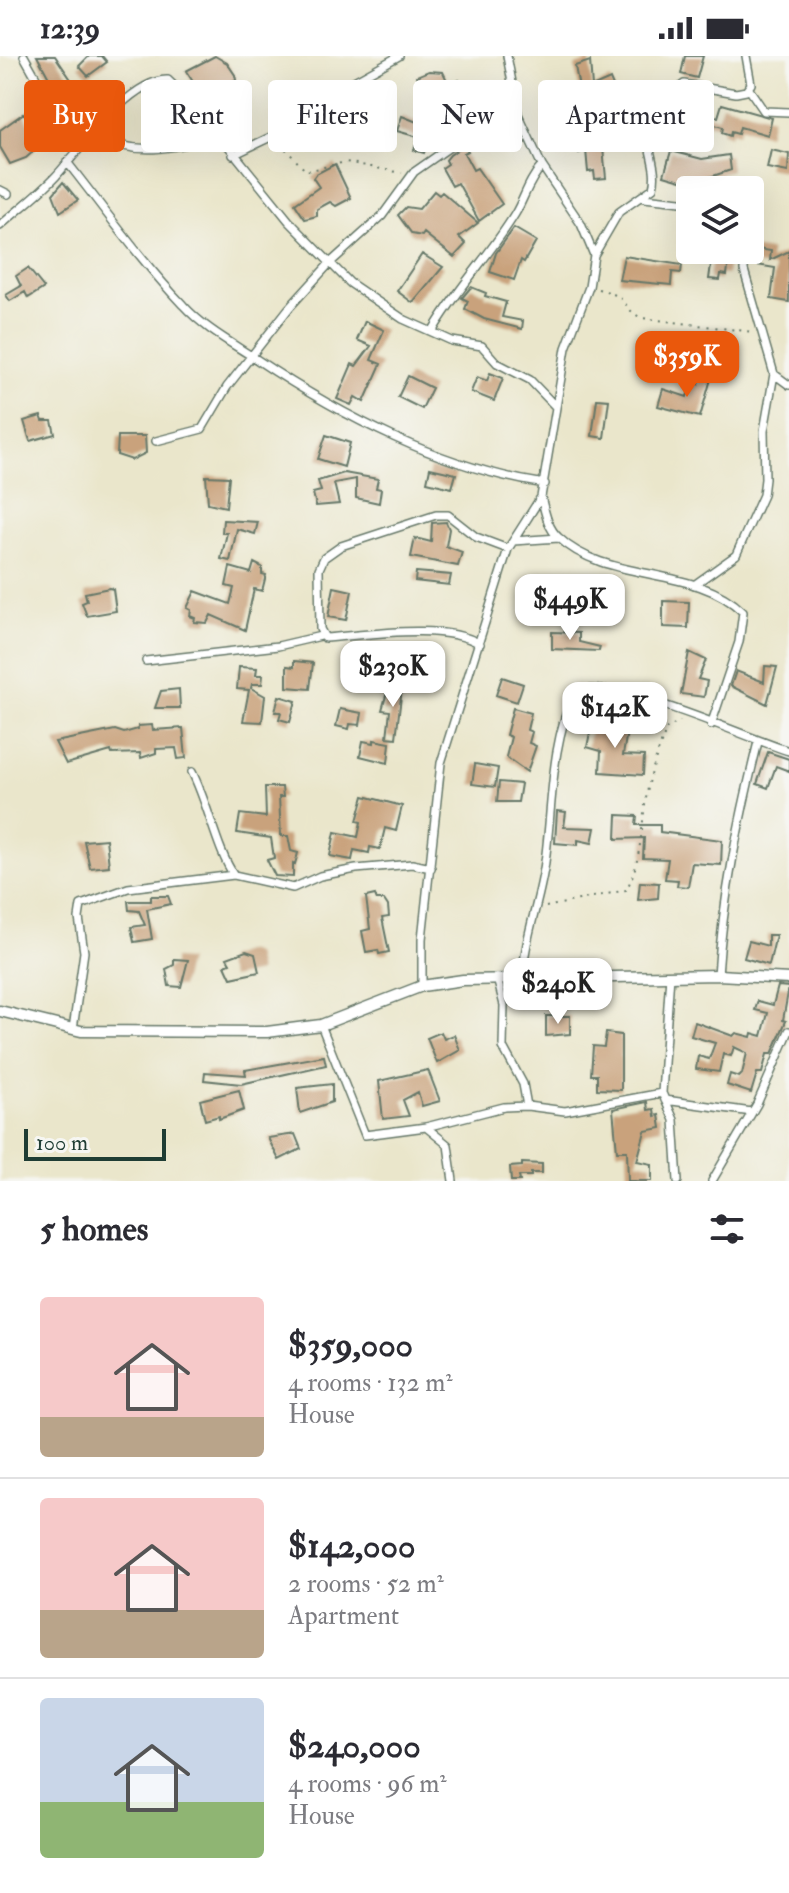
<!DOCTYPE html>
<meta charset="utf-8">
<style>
:root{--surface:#fff;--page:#f7f7f7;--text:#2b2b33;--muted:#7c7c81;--line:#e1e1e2;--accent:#ea580c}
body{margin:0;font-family:"IM FELL Double Pica",serif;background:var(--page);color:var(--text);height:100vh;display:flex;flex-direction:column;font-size:30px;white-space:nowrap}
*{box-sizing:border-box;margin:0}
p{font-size:26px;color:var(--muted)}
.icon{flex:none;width:44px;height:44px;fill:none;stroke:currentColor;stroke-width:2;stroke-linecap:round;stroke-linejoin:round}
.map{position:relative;height:1125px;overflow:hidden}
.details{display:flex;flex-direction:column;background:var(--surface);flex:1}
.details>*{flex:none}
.banner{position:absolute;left:24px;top:24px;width:742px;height:72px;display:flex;gap:16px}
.fabs{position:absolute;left:676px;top:120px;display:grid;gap:16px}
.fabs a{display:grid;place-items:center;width:88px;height:88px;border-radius:8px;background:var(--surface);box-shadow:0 8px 32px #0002;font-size:40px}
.scale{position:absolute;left:24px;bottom:20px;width:142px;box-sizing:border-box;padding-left:8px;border:4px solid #1f3d34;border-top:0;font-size:22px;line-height:28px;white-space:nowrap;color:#1f3d34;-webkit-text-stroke:6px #f6f6f2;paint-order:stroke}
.price{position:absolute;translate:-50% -68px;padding:0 18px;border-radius:16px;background:#fff;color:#222;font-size:26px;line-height:52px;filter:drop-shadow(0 2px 4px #0008)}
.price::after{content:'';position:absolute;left:50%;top:48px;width:24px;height:18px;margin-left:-12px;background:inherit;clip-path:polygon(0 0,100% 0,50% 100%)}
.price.on{background:var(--accent);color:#fff}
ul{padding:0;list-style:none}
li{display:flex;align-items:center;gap:24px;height:200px;padding:0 40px}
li+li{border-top:2px solid var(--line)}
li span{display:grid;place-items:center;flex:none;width:224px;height:160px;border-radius:8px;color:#555}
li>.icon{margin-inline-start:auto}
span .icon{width:96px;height:96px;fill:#fffc;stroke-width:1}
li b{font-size:34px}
h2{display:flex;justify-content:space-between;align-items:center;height:96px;padding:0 40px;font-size:34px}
.pill{padding:0 28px;border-radius:8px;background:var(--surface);box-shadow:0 8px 32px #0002;font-size:28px;line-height:72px}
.pill.on{background:var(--accent);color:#fff}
.status{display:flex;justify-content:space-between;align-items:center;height:56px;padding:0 40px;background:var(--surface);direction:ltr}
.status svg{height:22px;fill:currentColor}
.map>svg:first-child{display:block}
.building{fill:#c9a27c}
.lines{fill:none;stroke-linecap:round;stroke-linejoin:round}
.minor-casing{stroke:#667869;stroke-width:10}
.secondary-casing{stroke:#667869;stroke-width:13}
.path{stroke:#667869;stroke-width:2;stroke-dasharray:2 6;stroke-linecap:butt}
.minor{stroke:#fff;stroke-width:7}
.secondary{stroke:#fff;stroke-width:10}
</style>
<div class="status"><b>12:39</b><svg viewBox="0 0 49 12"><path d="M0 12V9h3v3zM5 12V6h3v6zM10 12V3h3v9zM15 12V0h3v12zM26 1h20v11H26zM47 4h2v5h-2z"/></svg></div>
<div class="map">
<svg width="789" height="1125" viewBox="0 0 789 1125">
<rect width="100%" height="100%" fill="#f6f6f2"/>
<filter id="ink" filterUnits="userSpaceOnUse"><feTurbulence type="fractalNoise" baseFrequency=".0125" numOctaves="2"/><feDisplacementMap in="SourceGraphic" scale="16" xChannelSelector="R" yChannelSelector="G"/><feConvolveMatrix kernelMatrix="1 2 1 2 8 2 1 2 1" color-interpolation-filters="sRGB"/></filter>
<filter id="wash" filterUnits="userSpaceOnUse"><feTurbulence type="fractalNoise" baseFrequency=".006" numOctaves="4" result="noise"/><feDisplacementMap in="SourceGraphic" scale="32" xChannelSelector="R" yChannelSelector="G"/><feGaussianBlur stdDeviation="1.8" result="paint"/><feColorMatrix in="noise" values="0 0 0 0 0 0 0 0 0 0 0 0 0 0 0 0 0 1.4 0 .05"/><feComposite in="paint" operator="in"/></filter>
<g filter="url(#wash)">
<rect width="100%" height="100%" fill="#eae6cb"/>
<g id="blocks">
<path class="building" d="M37 0H55L74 28 69 31 70 34 60 41 53 29 50 31 45 25 49 22Z
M89 0H102L107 6 88 20 79 10Z
M215 0 227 7 235 19 236 24 226 30 237 54 226 60H222L212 43 206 46 186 15Z
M685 0H703L697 22 681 18Z
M590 5 592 31 610 23 617 40 603 46 598 39V48L592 51 594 57 572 67 566 52 573 49 568 36 579 32 575 10Z
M429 15 443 16 449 29 459 24 465 38 460 43 464 52 445 61 435 33H427L417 20Z
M722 48 772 62 768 79 740 71 738 78 731 76 730 80 722 77 723 71 689 63 691 55 718 61Z
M637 55 639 62 630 65 635 79 617 85 610 65Z
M24 57 39 85 32 89 35 94 26 102 10 108 0 91V74Z
M402 60 432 72 424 97 414 94 418 81 397 75Z
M583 78 585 84 602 82 606 122 595 123 594 115 588 116 586 94 579 97 574 81Z
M464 89 468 95 464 97 473 114 477 112 502 148 479 165 458 127 452 130 442 112 448 108 446 104 450 99Z
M771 94 789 98 788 116 767 112Z
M671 95 702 103 729 99 731 114 704 123 690 119 688 126 664 119Z
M335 108 351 142 336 150 330 146 317 153V160L305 163 295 148 319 131 313 122 316 118Z
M63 126 78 144 60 156 53 138Z
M434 135 439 139 442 136 478 167 459 181 466 188 454 201 424 177 422 180 412 178 398 159 406 151 419 153Z
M514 172 536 185 524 206 521 204 514 224 490 216 496 197Z
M751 192 771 195 770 204 789 195V246L771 243 775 212 751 208Z
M713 194H738V205L729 203 727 219 721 218 720 224 709 223Z
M422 198 443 211 413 247 397 235Z
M624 200 682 209 681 217 672 216 671 229 619 224Z
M28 212 44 232 28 242 25 236 10 245 6 239 21 230 16 220Z
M471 231 486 237 485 240 506 246 502 261 523 265 522 273 484 263 465 253 468 245 462 242Z
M365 265 384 274 371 304 381 308 364 346 355 341 351 349 337 343 352 308 356 310 371 290 357 284Z
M490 317 503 322 494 345 471 336 477 321 487 325Z
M408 320 432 332 422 353 398 341Z
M701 320 711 323 700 361 658 350 663 333 687 341 692 325 699 328Z
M597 343 609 344 604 382 592 380Z
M41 360 43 365H52L55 378 30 385 24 365Z
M326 379 350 387 344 411 318 403Z
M118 380H145L146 397 132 404 117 399Z
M430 412 456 418 452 432 427 426Z
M344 417 378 423 376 432 381 433 379 447 356 442V423L334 427 339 448 316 450 313 437 321 435 318 425Z
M206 420 229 421 226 451 208 447Z
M223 464 258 466 255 478 237 473 230 505 221 503 227 477H222Z
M446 466 449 473 446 490 462 496 458 510 411 501 415 482 431 486 432 467Z
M254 507 262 511V518L266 519 262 535 254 533 245 574 211 559 207 567 194 566 195 562 190 560 191 554 187 552 195 535 230 548 234 532 226 530 230 511 251 517Z
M416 516 451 519 449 529 415 525Z
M334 531 352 535 346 564 328 561Z
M109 532 113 533 116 555 87 560 82 547 87 545 85 537Z
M663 545 689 546 688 572 663 571Z
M552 576 579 577V586L600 591 599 595 552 593Z
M689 596 706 604 698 623 707 625 704 641 681 638Z
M294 605 313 607 310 633 287 631V610L294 611Z
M765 610 777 611 767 648 731 630 736 615 764 626Z
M239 611 257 612 256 619H263L262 628H252L251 632 265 640 262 666 243 665 249 634 237 633Z
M502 621 523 628 517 646 496 639Z
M389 629 402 632 396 682 387 681 390 655 382 654Z
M179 633 180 652H155L161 635Z
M279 640 296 645 290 666 279 663 281 656H275Z
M513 652 531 657 527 674 532 676 529 687 536 690 527 716 506 701 511 681 506 679Z
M340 653 362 657 360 669 350 668 349 673 336 670Z
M619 662 629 664 623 699 644 700 643 719 600 716 601 695 587 691 591 672 605 675 606 670 617 672Z
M152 669 153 674 183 672 186 702 178 703 176 692 156 693V697L141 702 140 697 112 698 111 695 66 708 55 686 115 674 124 677 138 673V670Z
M374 684 390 687 388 707 360 700 363 685 374 687Z
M768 696 789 703V715L776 710 768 732 757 728Z
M475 708 498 712 495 731 472 728Z
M499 726 521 728 518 746H497Z
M265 731H282L283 741H279L281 780H288L291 795 298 797 295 808 293 807V821L275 820 267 804 274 802 271 782 237 777 240 758 266 761Z
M364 740 402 750 396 775 385 772 380 793 370 791 369 797 354 794 352 804 330 800 335 776 358 781 361 766 357 765Z
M557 755 566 756 564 771 595 772 592 787 578 784V789L555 787Z
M617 759 637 760 636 769H660V776L722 784 721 809 692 807 688 831 677 830 678 824 665 823 668 803 643 802 644 782 616 783Z
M106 783 109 810 90 812 84 785Z
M640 826 659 827 658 842 638 844Z
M375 839 377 844H384L388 850 389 861 382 862 389 896 379 898 378 894 366 896 362 875 370 873 366 841Z
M151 840H168L171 848 147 853 152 883 134 886 131 871 145 869 139 855 129 854 128 845H151Z
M768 879H776L769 909 744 902 749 885 768 890Z
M246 895 255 898 259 916 231 922 225 909 230 907 227 902Z
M174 903 188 904 181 931 169 930 166 913 174 909Z
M778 930 789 931 783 964 786 965 772 998H767L762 1017H757L751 1037 727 1029 730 1018 739 1021 742 1018 747 997 734 991 731 1000 723 998 719 1016 696 1013 698 1000 709 1003 715 987 691 980 695 966 733 980 736 977 751 981 752 977 762 980 768 957 755 954 758 945 773 949Z
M546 960H570V978L546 980Z
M441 976 444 983 454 979 460 994 437 1007 427 982Z
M606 977 621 979V1034L597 1033V1019H591L593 990 604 991Z
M324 1000 326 1009 241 1028 204 1024 205 1016 246 1019 245 1014Z
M428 1014 440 1045 422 1050 418 1036 403 1044 409 1060 383 1063 379 1025Z
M332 1028V1046L300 1057 297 1032Z
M239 1034 244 1054 219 1063V1060L205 1064 200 1044Z
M647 1046 648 1054 654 1053 655 1060 659 1059 661 1072 645 1075 637 1105 652 1108V1125H628L627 1095H617L613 1053Z
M295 1078 301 1093 279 1104 268 1082Z
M522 1107 542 1108V1117H531V1120H519L520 1125H511L510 1111 522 1110Z"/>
</g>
</g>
<g filter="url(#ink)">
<use href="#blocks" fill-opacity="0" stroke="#667869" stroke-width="2"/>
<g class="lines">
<defs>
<path id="minor" d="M24 0 65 73 88 83
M749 33 764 55 789 56
M92 79C136 101 171 93 218 81
M233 99 283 75 298 56 399 0
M67 106C105 154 141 205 183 249 204 272 230 286 256 303 343 361 441 412 545 428
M0 134 8 138
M644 142 690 147
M0 170C19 153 39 138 56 120 80 94 131 22 168 24L200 55 289 165 350 227 403 263 452 285 482 290 497 307 530 324 555 350
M594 199 619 156 653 132C658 114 649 98 648 81 647 62 670 38 684 28L736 37 746 35 751 28 746 0
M432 276C456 234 490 199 515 158 525 141 528 125 542 110
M774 318 789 329
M156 385 202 373 227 331 289 252 330 207 382 160 414 116 474 74 518 58
M541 441C545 455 547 471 558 481 607 528 694 508 743 556L739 586 711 669
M513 485 559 482
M694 529 736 499 763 439 765 423 764 375 774 318 744 214 745 194
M480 588C445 566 367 579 325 582L320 573 319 513 324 502 341 490 436 459H448L476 481 508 493
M146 605 278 590 321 580
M192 716C208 747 217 795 234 819L293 832 320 820 356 813 412 808 431 812
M670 919 662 1037 674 1064 678 1125
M718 919C723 840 739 763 758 686
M523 921C524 882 540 845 545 806 553 747 550 692 574 637 610 618 746 682 789 695
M497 922 504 949 503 991 523 1028 527 1050
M422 930V883L441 707 508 493 541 441 566 292 589 231 594 199 581 168 542 110 518 58 507 0
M321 969 365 1079 426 1071 504 1051 527 1050 565 1055 662 1037
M73 973 84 896 79 862 81 849 128 832 234 819
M665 1044 752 1056
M426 1071 448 1089 453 1125
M712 1125 757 1048 789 975"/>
<path id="secondary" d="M0 955 81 975 267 976 321 969 422 930 463 924 718 919 789 923"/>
</defs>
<use href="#minor" class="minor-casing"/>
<use href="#secondary" class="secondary-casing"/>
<path class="path" d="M280 87 306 115 346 106 402 117
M598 233C632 241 620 252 642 262L754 276
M546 851 626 834C642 806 641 768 647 737 651 715 659 692 667 672L680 665"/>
<use href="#minor" class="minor"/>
<use href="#secondary" class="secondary"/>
</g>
</g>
</svg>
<div class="fabs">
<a><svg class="icon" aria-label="layers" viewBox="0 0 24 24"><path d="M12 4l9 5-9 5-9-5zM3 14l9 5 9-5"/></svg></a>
</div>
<div class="scale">100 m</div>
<b class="price on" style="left:687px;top:343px">$359K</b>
<b class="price" style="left:570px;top:586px">$449K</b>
<b class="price" style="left:393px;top:653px">$230K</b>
<b class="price" style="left:615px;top:694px">$142K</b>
<b class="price" style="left:558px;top:970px">$240K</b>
<div class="banner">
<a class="pill on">Buy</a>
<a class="pill">Rent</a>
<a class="pill">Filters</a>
<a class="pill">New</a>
<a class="pill">Apartment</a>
</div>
</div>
<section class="details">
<h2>5 homes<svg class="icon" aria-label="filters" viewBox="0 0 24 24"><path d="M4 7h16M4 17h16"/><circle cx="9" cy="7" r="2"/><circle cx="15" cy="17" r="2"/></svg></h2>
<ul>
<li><span style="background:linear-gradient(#f6c9c9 75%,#b9a48a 0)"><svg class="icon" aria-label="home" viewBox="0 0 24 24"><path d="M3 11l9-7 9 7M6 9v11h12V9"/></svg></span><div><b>$359,000</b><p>4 rooms · 132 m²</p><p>House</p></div></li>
<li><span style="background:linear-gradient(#f6c9c9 70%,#b9a48a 0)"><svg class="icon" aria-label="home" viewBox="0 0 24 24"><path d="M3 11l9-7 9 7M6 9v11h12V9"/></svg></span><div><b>$142,000</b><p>2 rooms · 52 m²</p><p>Apartment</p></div></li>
<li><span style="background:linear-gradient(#c9d6e8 65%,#8fb573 0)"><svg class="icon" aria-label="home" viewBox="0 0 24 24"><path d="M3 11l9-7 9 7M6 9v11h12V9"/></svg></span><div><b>$240,000</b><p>4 rooms · 96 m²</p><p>House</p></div></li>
</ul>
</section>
